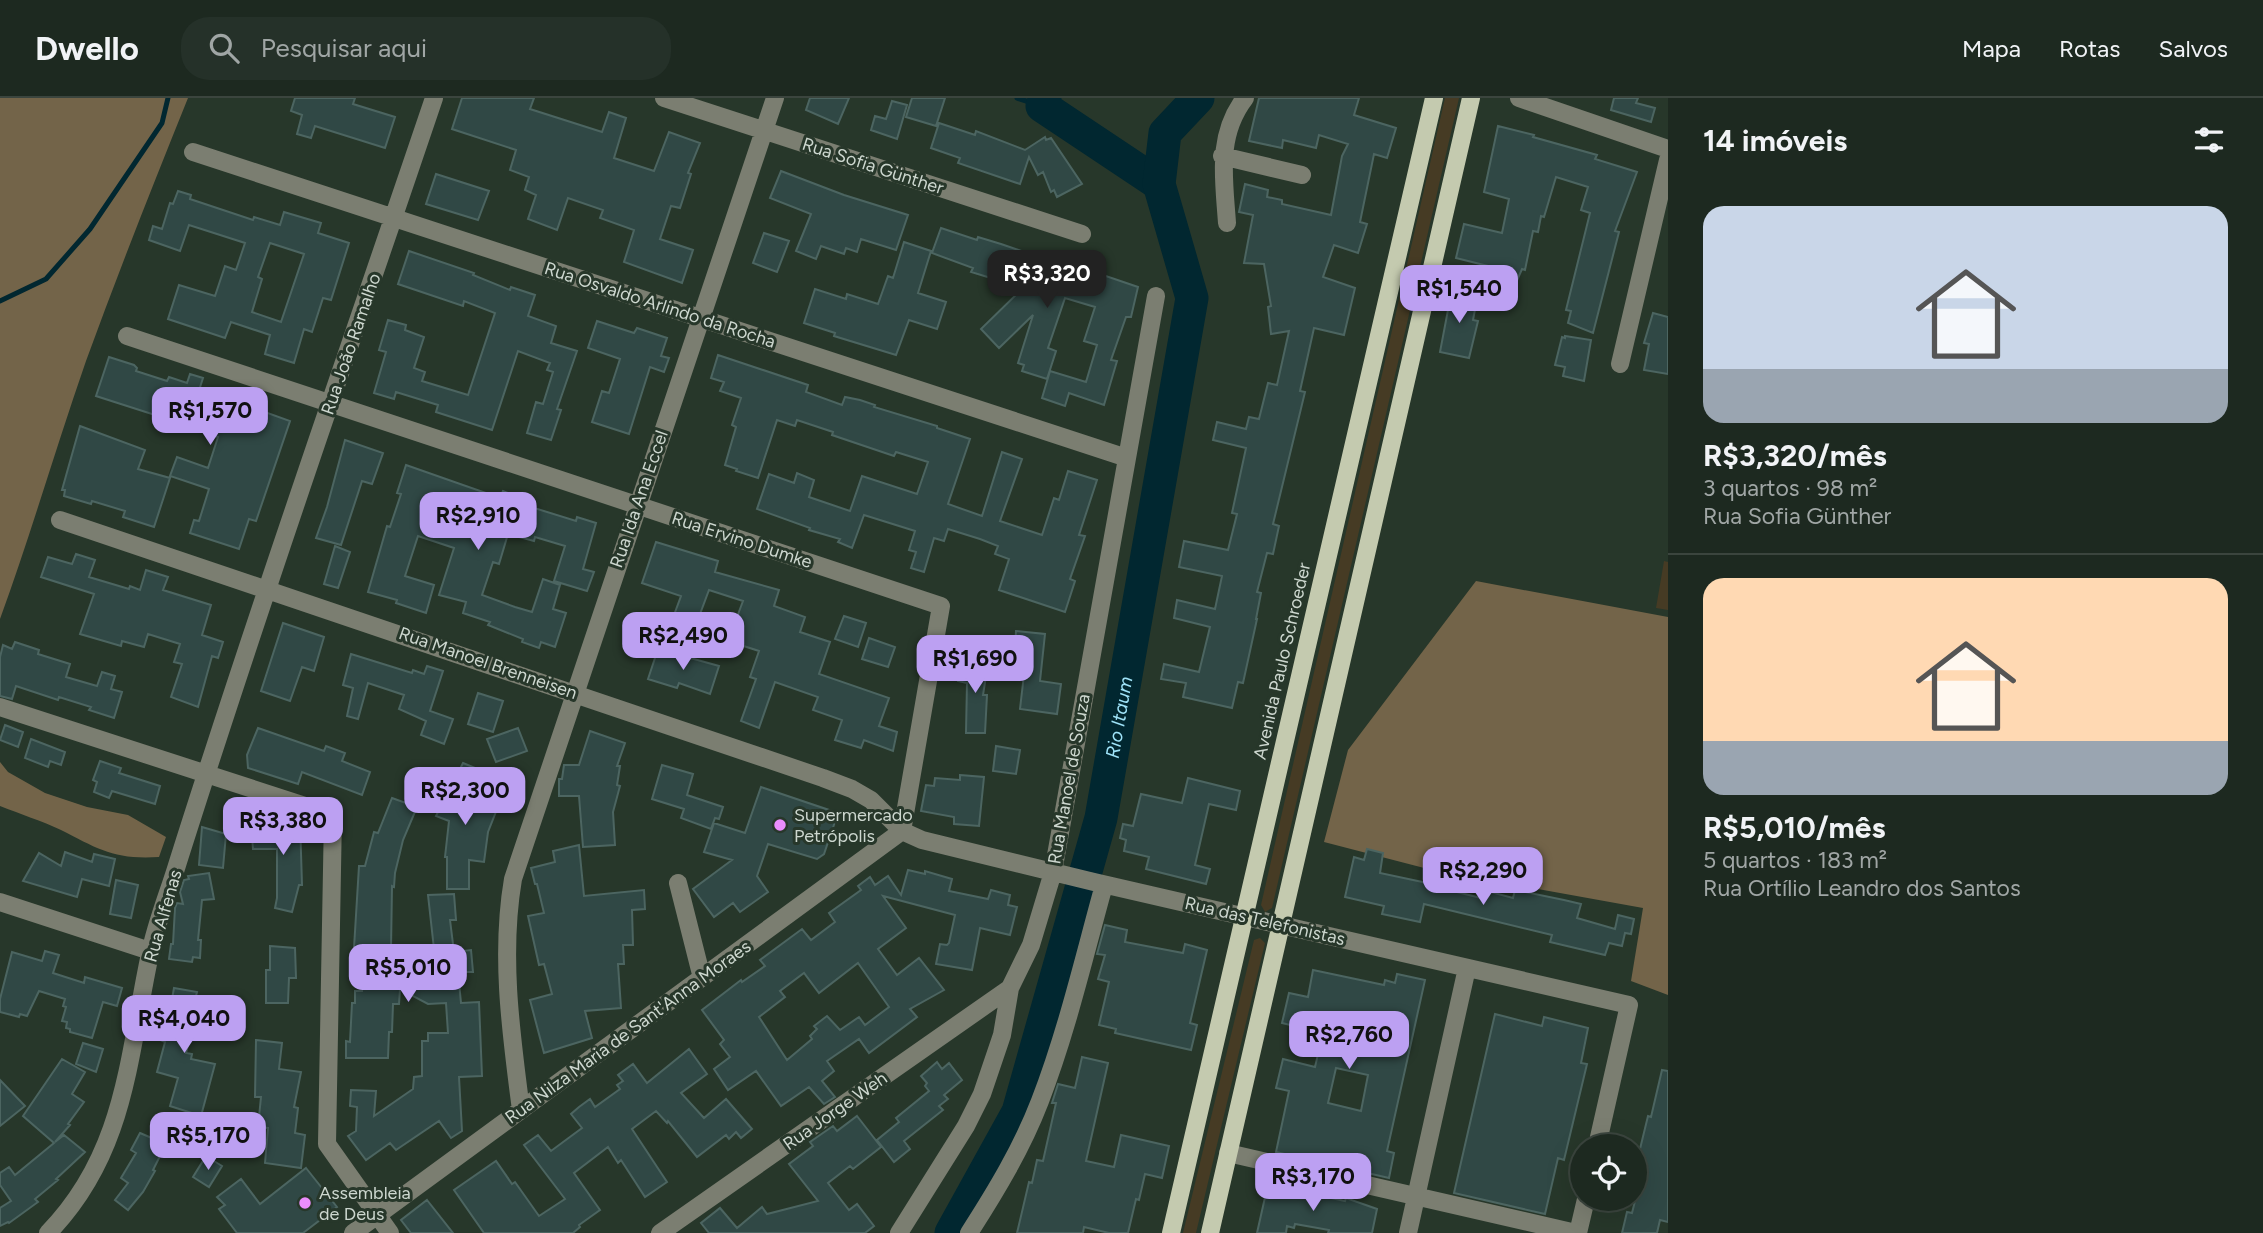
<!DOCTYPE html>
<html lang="pt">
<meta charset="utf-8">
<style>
:root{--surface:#1d2920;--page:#253129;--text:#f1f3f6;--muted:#a0a6a5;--line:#3b453e;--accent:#bca0f2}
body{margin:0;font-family:Figtree,sans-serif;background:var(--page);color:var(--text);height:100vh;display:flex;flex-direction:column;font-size:26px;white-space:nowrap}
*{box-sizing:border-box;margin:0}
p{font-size:23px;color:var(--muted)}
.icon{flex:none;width:38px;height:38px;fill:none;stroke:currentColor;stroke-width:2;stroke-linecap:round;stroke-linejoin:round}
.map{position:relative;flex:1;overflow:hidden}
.sheet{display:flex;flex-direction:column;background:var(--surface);width:595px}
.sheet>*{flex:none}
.fabs{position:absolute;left:1570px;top:1036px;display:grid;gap:14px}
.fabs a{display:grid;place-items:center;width:77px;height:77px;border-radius:50%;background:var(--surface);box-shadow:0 7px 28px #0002,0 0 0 2px var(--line);font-size:35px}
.price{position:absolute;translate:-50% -60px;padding:0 16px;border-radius:14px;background:var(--accent);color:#111;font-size:23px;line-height:46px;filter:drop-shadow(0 2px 4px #0008)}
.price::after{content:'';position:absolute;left:50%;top:42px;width:21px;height:16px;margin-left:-10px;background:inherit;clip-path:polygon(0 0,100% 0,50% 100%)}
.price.selected{background:#222;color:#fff}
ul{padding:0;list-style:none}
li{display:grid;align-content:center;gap:14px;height:371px;padding:0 35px}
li+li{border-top:2px solid var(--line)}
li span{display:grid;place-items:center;height:217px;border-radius:21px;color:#555}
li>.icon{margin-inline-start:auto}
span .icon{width:126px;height:126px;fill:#fffc;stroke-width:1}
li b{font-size:30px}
h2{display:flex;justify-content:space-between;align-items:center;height:84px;padding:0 35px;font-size:30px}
header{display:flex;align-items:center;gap:42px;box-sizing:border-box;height:98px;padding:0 35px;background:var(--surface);border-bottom:2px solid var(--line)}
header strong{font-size:33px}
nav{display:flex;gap:38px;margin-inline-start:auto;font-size:24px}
.search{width:490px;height:63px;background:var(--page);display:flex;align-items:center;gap:18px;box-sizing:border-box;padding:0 24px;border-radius:28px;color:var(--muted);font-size:26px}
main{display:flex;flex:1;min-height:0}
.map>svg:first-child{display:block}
.green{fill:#463b24}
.forest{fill:#736449}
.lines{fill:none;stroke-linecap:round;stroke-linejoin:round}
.stream{stroke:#012730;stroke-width:5}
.river{stroke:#012730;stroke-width:33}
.building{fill:#304845;stroke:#4c6561;stroke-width:2;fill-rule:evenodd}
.minor{stroke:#7b7e71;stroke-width:18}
.major{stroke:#c4caaf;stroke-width:18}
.poi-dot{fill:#ea8dfd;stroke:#27372a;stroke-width:2.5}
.labels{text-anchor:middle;stroke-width:6;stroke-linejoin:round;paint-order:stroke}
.street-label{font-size:18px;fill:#cdd7cf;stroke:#27372a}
.poi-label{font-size:18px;fill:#cdd7cf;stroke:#27372a;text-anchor:start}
.water-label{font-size:19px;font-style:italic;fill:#9fe3f8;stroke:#27372a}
</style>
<header>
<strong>Dwello</strong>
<div class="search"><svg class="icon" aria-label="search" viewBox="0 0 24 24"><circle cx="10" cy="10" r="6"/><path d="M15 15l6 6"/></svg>Pesquisar aqui</div>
<nav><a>Mapa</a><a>Rotas</a><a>Salvos</a></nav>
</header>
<main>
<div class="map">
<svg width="1668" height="1135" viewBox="0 0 1668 1135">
<rect width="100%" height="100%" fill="#27372a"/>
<path class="green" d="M1445 0H1459L1272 810 1265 814 1261 807Z
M1664 463 1668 464V512L1656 510Z
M1260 840 1265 845 1196 1135H1183L1254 842Z"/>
<path class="forest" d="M0 0H188C153 87 118 175 86 263 56 349 31 436 0 521Z
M1476 483 1668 519V897L1631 883 1643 810 1428 771 1324 744 1348 652Z
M0 664 8 674 45 695 87 709 128 717 166 739 159 759C115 762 98 751 61 732 42 723 20 716 0 708Z"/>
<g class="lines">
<path class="stream" d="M1017 0 1042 8
M0 203 46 181 90 131 162 25 168 0"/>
<g class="river">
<path d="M1045 0 1042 8 1159 86"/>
<path id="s1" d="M951 1135 1018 1014 1101 720 1192 200 1159 86 1165 35 1198 0"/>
</g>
</g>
<path class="building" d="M295 0H355L353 6 395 19 385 50 315 28 311 40 297 36 302 17 291 13Z
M462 0H534L530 11 602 34 609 14 626 20 614 60 654 73 669 34 700 45 688 75 691 76 680 110 671 108 660 141 693 152 682 185 624 164 634 132 600 120 603 112 568 100 557 132 528 121 536 97 525 92 529 79 510 72 516 52 452 31Z
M810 0H849L838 26 806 12Z
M912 0H945L936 28 906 19Z
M1259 0H1359L1354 17 1396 30 1387 60 1374 56 1360 124 1367 126 1358 155 1334 147 1323 179 1355 190 1344 237 1314 230 1300 293 1305 294 1273 426 1279 428 1273 456 1267 455 1257 494 1261 495 1256 521H1257L1243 585 1238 584 1232 610 1183 599 1186 585 1161 581 1164 566 1199 574 1210 529 1174 520 1177 502 1215 511 1222 478 1179 469 1184 443 1228 452 1237 416 1232 415 1246 350 1213 342 1217 324 1246 331 1249 319 1259 321 1268 285 1277 287 1289 233 1271 236 1268 209 1271 208 1264 166 1244 165 1253 117 1239 114 1245 86 1268 92 1267 99 1282 102V106L1331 117 1342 58 1348 46 1319 37 1316 50 1283 42 1282 50 1249 43Z
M1614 0H1638L1636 5 1655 10 1651 24 1611 12Z
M892 3 907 7 897 41 871 32 875 18 886 21Z
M939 25 975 37 976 33 1025 52 1045 39 1046 42 1051 40 1082 86 1057 99 1054 92 1051 94 1043 74 1038 77 1029 59 1020 86 958 65 960 60 931 50Z
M1498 28 1534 37 1533 39 1597 57 1595 61 1637 74 1615 133 1619 134 1593 235 1568 225 1571 213 1566 212 1590 115 1581 112 1588 89 1556 79 1544 119 1541 118 1538 134 1533 133 1525 172 1522 171 1512 194 1505 191 1502 198 1486 194 1496 170 1456 160 1464 126 1502 135 1509 101 1484 94Z
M781 73 844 97 908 117 896 152 861 141 857 154 846 150 844 156 821 148 816 161 796 153 811 116 770 100Z
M436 76 489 93 478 122 426 106Z
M178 93 191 97 190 101 253 122 254 119 280 127 284 114 321 125 318 135 349 145 331 202 323 200 312 234 304 231 294 265 265 256 270 237 231 224 225 240 168 221 179 187 215 198 225 168 236 172 245 145 189 127 180 153 149 142 153 128 162 131 170 105 173 106ZM270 145 304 156 281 224 252 214 262 181 258 179Z
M941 130 977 142 978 139 1001 146 1033 157 1032 159 1099 179 1100 176 1138 189 1131 219H1126L1111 262 1117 263 1104 307 1069 295 1065 308 1042 300 1050 273 1086 284 1097 247 1084 243 1095 209 1065 200 1048 250 1056 253 1047 281 1022 273 1024 267 1018 265 1033 217 999 250 981 231 1021 192 993 184 994 181 971 174 973 170 932 155Z
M764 135 789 143 777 174 753 165Z
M904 144 931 153 918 195 946 204 937 231 909 222 896 257 834 238 835 235 804 225 815 191 846 201 847 196 878 206 888 178 893 180Z
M409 153 474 175 473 177 510 192 511 189 535 197 528 218 556 228 551 245 577 253 557 311 561 312 551 342 527 335 536 304 543 306 553 274 547 272 550 265 518 253 492 332 436 314 438 307 396 294 394 301 374 295 386 254 379 252 388 222 406 227 405 232 424 239 414 270 425 274 422 283 468 297 495 215 464 203 463 208 398 186Z
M1445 195 1477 201 1473 222 1478 223 1469 260 1440 254 1448 212 1442 211Z
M1653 215 1668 219V276L1644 272 1649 246 1644 245Z
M597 223 634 235 637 230 667 240 661 258 669 260 664 274 650 269 629 336 592 324 602 293 609 295 620 261 588 250Z
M1565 238 1591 242 1584 283 1563 278 1565 269 1555 267 1562 239 1565 240Z
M718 257 808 287 806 294 842 307 845 299 860 302 875 307 874 309 937 328V330L970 341 948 406 982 418 1002 354 1022 361 1000 423 1042 437 1054 400 1059 402 1068 373 1097 382 1079 437 1085 438 1070 481 1075 483 1065 514 999 492 1009 461 995 456 998 448 980 441 948 431 944 443 934 440 924 474 911 470 916 454 909 452 915 433 864 417 852 450 838 444 840 441 809 432 810 430 757 411 769 376 794 385 797 375 814 382 809 399 850 413 862 378 917 396 928 364 896 354 894 358 832 337 833 334 797 322 795 328 777 322 758 380 736 373 737 371 725 367 736 329 732 327 741 300 720 293 724 284 711 280Z
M109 259 134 267 137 270 136 273 167 283 169 279 187 285 190 276 203 280 195 305 229 317 234 303 290 323 256 423 249 421 239 451 190 435 194 422 199 423 209 391 170 378 177 359 208 370 218 339 203 334 204 330 189 323 190 319 158 308 155 317 96 298Z
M80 328 145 352 138 371 170 380 154 429 123 419 125 413 92 403 91 406 64 398 65 392H62Z
M345 342 383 355 372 386 362 383 341 447 316 440 327 409Z
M406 367 500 400 503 393 533 405 531 409 576 423 577 419 596 425 583 471 594 474 587 493 554 483 565 448 535 439 534 443 508 436 499 466 493 464 482 497 515 509 532 514 543 481 560 487 553 511 566 515 555 549 541 544 539 550 522 544 523 541 488 527 490 524 463 515 466 504 439 497 454 450 418 438 405 478 434 487 426 515 396 505 397 502 368 494 387 428 390 429 401 396 397 395Z
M656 444 718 463 715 474 779 492 774 508 805 519 800 534 830 544 819 576 889 600 879 628 897 634 893 653 864 642 861 650 835 642 842 622 813 612 818 599 775 584 759 630 741 623 756 581 750 579 759 553 728 543 743 503 709 492 697 524 674 517 681 498 642 485Z
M335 448 350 454 338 490 324 486Z
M76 456 95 462 89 479 129 491 130 488 140 492 146 472 168 479 163 492 211 507 202 537 223 544 218 560 212 558 198 609 171 599 182 566 174 564 180 546 148 536 144 549 122 543 121 548 80 536 94 496 41 479 48 459 72 466Z
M844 518 866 525 858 549 835 541Z
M283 525 324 539 314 573 302 569 290 603 261 593Z
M1016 533 1045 536 1040 583 1061 586 1057 616 1020 611 1025 568 998 566 1000 548 1015 550Z
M869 540 895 549 888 569 862 561Z
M15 544 39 552 38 556 70 566 66 579 97 588 102 574 115 578 111 591 122 594 114 620 89 612 91 609 59 599 58 602 16 588 12 601 0 598V559L3 547 12 551Z
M658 551 719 568 710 596 679 585 677 590 648 581Z
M351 556 412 575 413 572 424 576 427 568 443 573 430 613 453 621 444 646 421 637 426 623 399 611 404 597 368 585 358 621 347 618 353 590 343 587Z
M962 561 988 565 983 597H987L985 635H966L967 585 958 583Z
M478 595 503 603 493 634 468 626Z
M5 627 23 634 18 649 0 642Z
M258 630 324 653 326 648 345 655 342 663 370 674 362 697 302 674 298 686 248 670 247 657Z
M518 630 527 653 496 664 487 641Z
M590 633 625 645 617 668H620L617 687 620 688 613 714 615 747 583 749 579 698H559V681H562L564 667H579Z
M31 641 65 654 61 667 50 663 48 669 25 660Z
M996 648 1020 652 1016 676 993 673Z
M100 663 121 670 119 675 160 688 155 706 112 693 109 700 94 694 97 684 93 682Z
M463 665 480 672 470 695 499 706 488 734 484 764 469 762V791H447V759H445L449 723 436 718Z
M662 667 693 676 687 697 723 709 719 721 715 720 711 731 681 720 684 711 652 701Z
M960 677 984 679 979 728 954 726V719L921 713 926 687 934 688 935 680 960 682Z
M1188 680 1240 693 1236 712 1209 706 1195 767 1210 771 1206 786 1146 771 1149 759 1124 753 1126 742 1120 740 1123 726 1133 728 1141 696 1182 705Z
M761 689 838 715 824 756 817 761 768 746 757 778 768 794 740 814 733 805 714 819 693 791 732 762 704 754 714 725 745 735Z
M392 700 417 709 403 742 395 775 394 789 392 788 391 851H399V880L437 878 428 797 454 796 456 822H450L454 854 471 852 473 874H458L461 905 479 904 482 978 459 979 462 1033 451 1040 439 1023 396 1052 390 1045 366 1062 348 1038 356 1033 357 1009 350 1008 351 992 376 993 374 1018 413 991 414 979 422 978V943H428V935H448L446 905 428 906 400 891 399 906H393L392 934H389L388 960H346V943L350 944 352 905H355V893H362L363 850H354L359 768H365L374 734 378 735Z
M300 723 302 787H299L292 814 275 810 277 800V751H253L251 726Z
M202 729 226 736 223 770 199 767Z
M579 747 584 798 644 792 645 811 632 812 633 847H623L624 866H618L621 910 585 913 592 940 544 955 530 902 552 896 544 866 539 867 528 818 544 815 537 786H535L531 770 555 764 553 753Z
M1367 751 1383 755 1380 775 1446 789 1445 791 1485 801 1487 793 1513 800 1515 792 1564 802 1581 806 1577 820 1615 831 1618 817 1634 821 1631 836 1625 835 1622 848 1609 845 1605 857 1550 844 1552 837 1424 806 1420 824 1382 816 1384 808 1345 799 1354 759 1364 762Z
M65 754 92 764 94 756 115 761 109 788 82 781 77 799 23 783 39 755 61 768Z
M908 772 925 776V773L952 781 949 793 988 801 991 792 1010 797 1008 807 1017 809 1010 837 980 830 972 872 936 866 940 846 947 847 949 845 955 817 883 798 906 830 878 851 897 877 919 860 944 892 910 911 917 919 869 955 859 941 827 963 834 973 822 983 835 999 824 1006 809 989 781 1008 756 973 728 992 714 971 730 959 720 946 724 942 702 912 741 882 742 884 765 868 760 862 802 831 811 842 835 824 829 815 861 792 858 788 870 779 875 787 888 778 901 797ZM858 865 889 909 865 927 859 919 840 932 827 918 814 928 817 931 810 938 812 941 787 962 759 919 785 899 780 893 804 875 819 895Z
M209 775 214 801 202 802 198 842H201L200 860 193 859 192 864 169 861 171 846H173L175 810 177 805 183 806 180 794 184 782 189 781 188 778Z
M116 782 138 787 131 820 110 816Z
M1105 827 1127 832 1125 844 1183 855 1185 846 1207 852 1190 925 1197 927 1191 952 1115 935 1116 931 1099 927 1109 884 1098 881 1105 857 1097 856Z
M270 848 295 850 296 880H289L288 905H266V872H270Z
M45 853 59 857 53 875 84 885 85 879 122 890 117 908 103 904 92 940 70 934V931L66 930 67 924 62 923 66 909 63 908 65 901 39 893 27 918 20 916 19 919 0 914V901L12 854 42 863Z
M1313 872 1384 887 1385 882 1395 885 1397 876 1425 882 1387 1053 1394 1055 1389 1080 1276 1054 1289 993 1276 990 1283 961 1315 969 1323 935 1282 925 1289 895 1308 899ZM1336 970 1368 977 1361 1013 1328 1005Z
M174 890 197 894 196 898 200 899 186 955 192 956 191 961 215 966 201 1018 170 1008 178 980 157 974 165 944 160 942 165 917 169 918Z
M1495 916 1542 928 1544 919 1588 930 1581 965 1587 966 1564 1062 1558 1060 1545 1116 1454 1095Z
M256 942 282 945 279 971 301 974 294 1009 298 1010 295 1035 305 1037 301 1070 265 1065 268 1030 258 1029 261 999H255Z
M83 945 103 951 96 974 76 966Z
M689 951 707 976 681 995 704 1020 726 1001 752 1031 741 1040 736 1034 729 1041 726 1037 697 1059 668 1023 667 1025 656 1013 632 1031 667 1084 645 1099 621 1062 618 1065 608 1049 574 1075 600 1112 579 1127 580 1129 573 1135H484L454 1092 496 1063 512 1086 515 1084 539 1118 565 1101 524 1047 538 1037 551 1053 582 1030 571 1016 579 1009 590 1001 595 1009 620 991 617 987 623 983 618 977 633 966 647 985Z
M1082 959 1108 965 1086 1063 1114 1069 1121 1037 1169 1048 1162 1080 1145 1076 1139 1102 1136 1101 1128 1135H1109L1084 1129 1083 1135H1017L1029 1084 1032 1085 1037 1062 1043 1063 1056 1005H1052L1058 986 1075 990Z
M62 961 85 974 72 996 84 1004 68 1026 70 1027 55 1044 64 1037 85 1054 56 1081 58 1082 35 1101 38 1104 9 1125 8 1124 0 1128V1110L11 1103 0 1087V1075L9 1069 15 1077 54 1045 23 1018Z
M937 964 942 971 949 965 962 982 944 997 948 1001 939 1008 943 1012 904 1043 910 1051 894 1064 877 1042 899 1024 896 1020 929 993 925 988 927 985 921 978Z
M1662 972 1668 973V1124L1660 1122 1657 1135H1622L1627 1114 1632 1115 1640 1083 1634 1081 1640 1051 1648 1018 1651 1019Z
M0 982 25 1008 0 1028Z
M857 1018 881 1049 853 1071 850 1068 828 1085 849 1112 857 1106 874 1128 865 1135H709L701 1125 720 1110 737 1130 762 1109 767 1116 818 1103 789 1066 813 1048 810 1044 833 1028 837 1033Z
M140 1035 166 1046 153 1072 155 1073 143 1094 128 1112 115 1102 128 1085 121 1080 136 1055 131 1052Z
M206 1058 222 1068 209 1089 193 1079Z
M306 1070 337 1109 303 1135H237L219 1111 225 1107 217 1099 241 1081 260 1106Z
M1268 1086 1345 1103 1346 1100 1377 1111 1372 1135H1328L1329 1132 1295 1126 1294 1130 1287 1128 1286 1135H1257Z
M427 1102 453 1135H411L401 1122Z"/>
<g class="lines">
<path class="minor" d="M664 0 1082 136
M1519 0 1668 51
M193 54 1127 360
M1222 58 1302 77
M1227 125C1224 80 1216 38 1245 0
M127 238 941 508 902 733
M1620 266 1668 62
M60 422 823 680 852 691 871 702 902 733 922 742 1094 784 1629 907 1597 1048
M0 609 333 717 327 1046 390 1135
M678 785 702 880
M0 804 150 853
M521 1012C511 935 500 857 513 781L775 0
M1228 1055 1576 1135
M48 1135C126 1055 128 959 150 856 156 825 169 794 178 764 259 508 348 254 434 0
M353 1135 902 733
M660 1135 1010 890
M899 1135 966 1028 982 996 1002 937 1010 890 1031 847 1053 774 1156 198
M969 1135C996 1093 1022 1050 1040 1003 1067 933 1084 859 1104 787
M1408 1135 1467 870
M1578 1135 1586 1101"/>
<path class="major" d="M1171 1135 1434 0
M1210 1135 1471 0"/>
</g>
<g class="poi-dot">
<circle cx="780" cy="727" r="7"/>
<circle cx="305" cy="1105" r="7"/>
</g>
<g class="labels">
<g class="street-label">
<text transform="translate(873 68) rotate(18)" y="6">Rua Sofia Günther</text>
<text transform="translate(660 207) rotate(18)" y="6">Rua Osvaldo Arlindo da Rocha</text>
<text transform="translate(351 246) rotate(-71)" y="6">Rua João Ramalho</text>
<text transform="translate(639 401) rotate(-71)" y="6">Rua Ida Ana Eccel</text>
<text transform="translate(742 442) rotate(18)" y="6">Rua Ervino Dumke</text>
<text transform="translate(1282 563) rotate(-77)" y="6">Avenida Paulo Schroeder</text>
<text transform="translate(488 565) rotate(19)" y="6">Rua Manoel Brenneisen</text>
<text transform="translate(1069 681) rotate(-80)" y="6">Rua Manoel de Souza</text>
<text transform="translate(163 818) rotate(-74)" y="6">Rua Alfenas</text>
<text transform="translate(1265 823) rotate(13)" y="6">Rua das Telefonistas</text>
<text transform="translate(628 934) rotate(-36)" y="6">Rua Nilza Maria de Sant'Anna Moraes</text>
<text transform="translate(835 1013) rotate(-35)" y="6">Rua Jorge Weh</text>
</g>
<g class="poi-label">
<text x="794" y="723">Supermercado<tspan x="794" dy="21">Petrópolis</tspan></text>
<text x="319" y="1101">Assembleia<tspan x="319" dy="21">de Deus</tspan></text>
</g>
<g class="water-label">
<text dy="7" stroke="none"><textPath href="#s1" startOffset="546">Rio Itaum</textPath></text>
</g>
</g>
</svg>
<div class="fabs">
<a><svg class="icon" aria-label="locate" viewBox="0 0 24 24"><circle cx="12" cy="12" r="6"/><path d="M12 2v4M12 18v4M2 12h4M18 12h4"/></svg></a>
</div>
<b class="price selected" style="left:1047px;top:212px">R$3,320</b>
<b class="price" style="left:1459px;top:227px">R$1,540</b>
<b class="price" style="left:210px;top:349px">R$1,570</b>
<b class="price" style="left:478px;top:454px">R$2,910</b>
<b class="price" style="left:683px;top:574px">R$2,490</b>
<b class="price" style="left:975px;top:597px">R$1,690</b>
<b class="price" style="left:465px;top:729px">R$2,300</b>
<b class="price" style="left:283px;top:759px">R$3,380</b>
<b class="price" style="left:1483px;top:809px">R$2,290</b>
<b class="price" style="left:408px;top:906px">R$5,010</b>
<b class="price" style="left:184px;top:957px">R$4,040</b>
<b class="price" style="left:1349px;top:973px">R$2,760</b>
<b class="price" style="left:208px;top:1074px">R$5,170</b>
<b class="price" style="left:1313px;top:1115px">R$3,170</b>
</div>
<section class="sheet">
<h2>14 imóveis<svg class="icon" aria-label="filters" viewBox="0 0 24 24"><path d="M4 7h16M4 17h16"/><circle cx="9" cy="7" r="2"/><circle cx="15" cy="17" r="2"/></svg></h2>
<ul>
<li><span style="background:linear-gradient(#c9d6e8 75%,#9aa5b1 0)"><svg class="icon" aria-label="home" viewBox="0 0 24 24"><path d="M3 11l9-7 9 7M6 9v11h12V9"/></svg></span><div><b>R$3,320/mês</b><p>3 quartos · 98 m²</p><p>Rua Sofia Günther</p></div></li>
<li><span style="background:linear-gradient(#ffd9b3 75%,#9aa5b1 0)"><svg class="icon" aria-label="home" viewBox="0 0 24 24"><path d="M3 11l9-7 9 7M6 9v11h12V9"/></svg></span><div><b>R$5,010/mês</b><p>5 quartos · 183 m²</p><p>Rua Ortílio Leandro dos Santos</p></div></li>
</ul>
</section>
</main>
